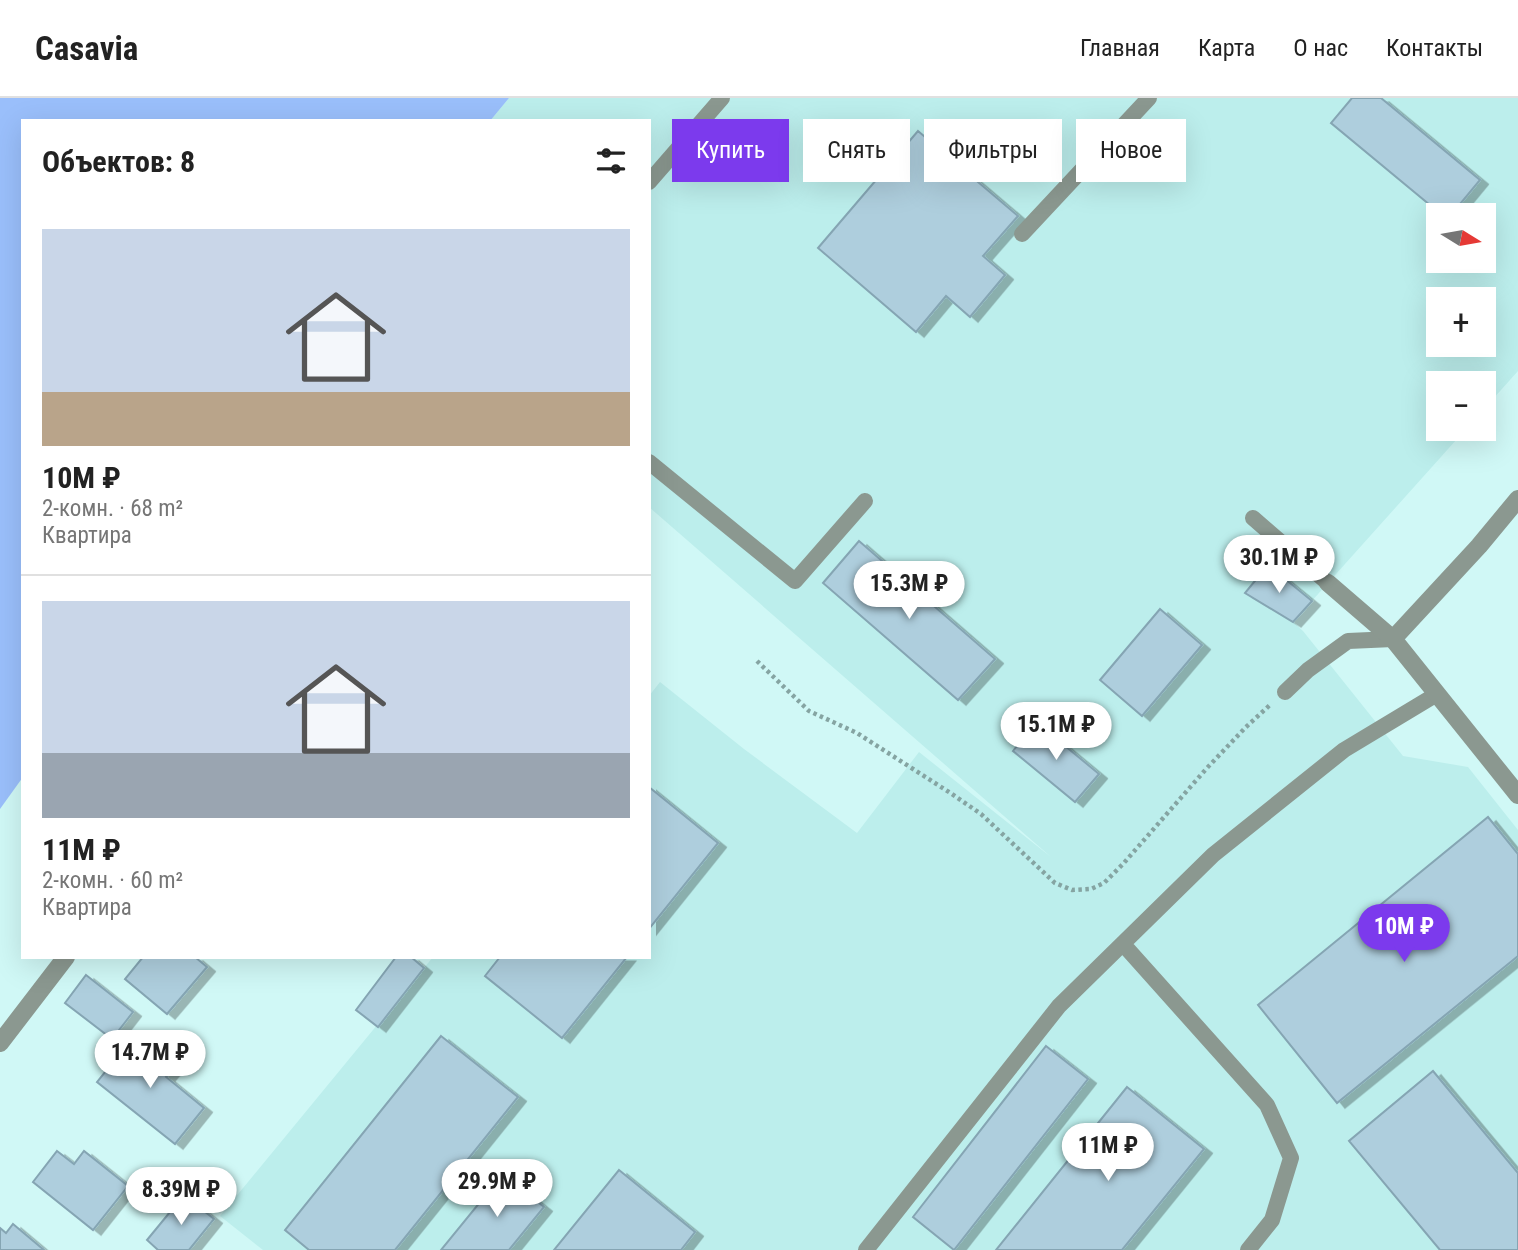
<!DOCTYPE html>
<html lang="ru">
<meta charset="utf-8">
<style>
:root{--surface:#fff;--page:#f6f6f6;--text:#222;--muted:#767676;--line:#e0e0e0;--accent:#7c3aed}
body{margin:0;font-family:"Roboto Condensed",sans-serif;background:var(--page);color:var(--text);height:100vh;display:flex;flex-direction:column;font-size:26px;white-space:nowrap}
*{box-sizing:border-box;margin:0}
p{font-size:23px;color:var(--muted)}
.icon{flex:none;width:38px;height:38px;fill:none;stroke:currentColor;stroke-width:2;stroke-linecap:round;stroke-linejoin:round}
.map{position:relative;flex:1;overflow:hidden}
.details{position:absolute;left:21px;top:21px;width:630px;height:840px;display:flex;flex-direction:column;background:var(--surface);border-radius:0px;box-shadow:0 7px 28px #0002}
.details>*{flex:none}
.hud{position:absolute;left:672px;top:21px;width:665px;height:63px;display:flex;gap:14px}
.needle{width:46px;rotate:101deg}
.fabs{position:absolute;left:1426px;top:105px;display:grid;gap:14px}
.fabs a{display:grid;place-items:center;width:70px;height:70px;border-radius:0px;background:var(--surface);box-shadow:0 7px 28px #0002;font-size:35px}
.price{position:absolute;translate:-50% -60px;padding:0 16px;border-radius:24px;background:#fff;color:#222;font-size:23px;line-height:46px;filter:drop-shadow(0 2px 4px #0008)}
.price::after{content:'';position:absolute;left:50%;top:42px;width:21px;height:16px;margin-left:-10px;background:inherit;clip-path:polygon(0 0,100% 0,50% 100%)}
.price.on{background:var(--accent);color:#fff}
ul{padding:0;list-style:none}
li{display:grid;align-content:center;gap:14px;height:371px;padding:0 21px}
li+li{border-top:2px solid var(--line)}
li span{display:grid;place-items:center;height:217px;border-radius:0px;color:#555}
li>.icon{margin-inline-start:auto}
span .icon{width:126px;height:126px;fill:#fffc;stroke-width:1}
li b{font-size:30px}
h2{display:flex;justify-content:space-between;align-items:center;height:84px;padding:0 21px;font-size:30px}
.pill{padding:0 24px;border-radius:0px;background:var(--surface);box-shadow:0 7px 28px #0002;font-size:24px;line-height:63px}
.pill.on{background:var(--accent);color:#fff}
header{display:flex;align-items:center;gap:42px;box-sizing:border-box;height:98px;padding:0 35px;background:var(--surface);border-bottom:2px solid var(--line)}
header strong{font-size:33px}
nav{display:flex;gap:38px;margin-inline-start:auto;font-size:24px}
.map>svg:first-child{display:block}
.built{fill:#bceeec;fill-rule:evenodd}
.water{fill:#9abffb}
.building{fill:#aecedd;stroke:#85a5b3;stroke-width:2;filter:url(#shadow)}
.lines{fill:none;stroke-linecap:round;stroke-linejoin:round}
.path{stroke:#85a4a2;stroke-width:4.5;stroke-dasharray:3.5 3.5;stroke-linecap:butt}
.lane{stroke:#8b9890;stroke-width:16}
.street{stroke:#8b9890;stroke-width:18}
</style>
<header>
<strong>Casavia</strong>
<nav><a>Главная</a><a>Карта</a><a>О нас</a><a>Контакты</a></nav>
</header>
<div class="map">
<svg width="1518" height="1152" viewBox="0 0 1518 1152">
<defs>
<filter id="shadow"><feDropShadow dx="8" dy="4.5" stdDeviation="0" flood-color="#0004"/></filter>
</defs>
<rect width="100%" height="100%" fill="#d0f8f6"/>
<path class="built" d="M509 0H1518V273L1484 311V285H1438V331H1466L1293 524 1303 533 1403 658 1468 669 1518 732V1152H263L220 1118 433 859H649V598L660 584 744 651 857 735 919 654 1051 759 649 409V23H490ZM1438 117H1484V163H1438ZM1438 201H1484V247H1438Z"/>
<path class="water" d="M0 0H509L490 23H23V679L0 711Z"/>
<path class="building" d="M1352 0H1381L1480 82 1451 117H1442L1331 25Z
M918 33 1018 118 983 158 1005 177 970 219 946 198 916 234 818 150Z
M859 443 995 561 958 602 823 485Z
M1268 467 1312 503 1293 524 1245 495Z
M1160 511 1202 547 1142 618 1100 582Z
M1036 624 1099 676 1075 704 1013 653Z
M649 689 718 745 649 831Z
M1488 719 1518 756V858L1337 1005 1258 907Z
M143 859H195L207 869 167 916 125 881Z
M396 859H411L424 870 378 929 356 912Z
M500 859H627L562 940 485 878Z
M86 877 133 914 112 941 65 905Z
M134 938 174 970 166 979 204 1010 175 1046 97 984Z
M441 938 518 999 395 1152H309L285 1132Z
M1046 948 1088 981 954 1152 913 1119Z
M1433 973 1518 1075V1152H1440L1349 1043Z
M1127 989 1204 1051 1122 1152H996Z
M57 1053 74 1066 84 1053 128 1088 93 1132 33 1084Z
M619 1072 695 1134 681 1152H554Z
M503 1076 544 1109 509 1152H441Z
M184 1097 214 1121 189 1152H158L147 1142Z
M13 1126 44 1152H0V1130L6 1135Z"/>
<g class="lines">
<path class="path" d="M757 563 809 613 857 635 952 696 981 716 1055 785 1072 792 1091 791 1104 785 1123 766 1207 670 1246 629 1271 606"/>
<path class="lane" d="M649 84 722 0
M1022 136 1149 0
M649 364 795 483 865 403
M1253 420 1328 485
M1285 594 1308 572 1348 543 1393 541
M1123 846 1267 1007 1291 1060 1272 1122 1248 1152
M866 1152 1059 908 1213 757 1344 652 1437 596"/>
<path class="street" d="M1328 485 1393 541 1518 697
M1393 541 1479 448 1518 401
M0 945 66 859"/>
</g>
</svg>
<div class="fabs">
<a><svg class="needle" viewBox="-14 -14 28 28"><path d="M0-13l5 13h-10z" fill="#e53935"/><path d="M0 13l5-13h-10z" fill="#767676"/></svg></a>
<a>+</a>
<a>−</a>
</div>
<b class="price" style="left:1279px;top:497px">30.1M ₽</b>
<b class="price" style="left:909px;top:523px">15.3M ₽</b>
<b class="price" style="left:1056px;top:664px">15.1M ₽</b>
<b class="price on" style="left:1404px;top:866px">10M ₽</b>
<b class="price" style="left:150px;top:992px">14.7M ₽</b>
<b class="price" style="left:1108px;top:1085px">11M ₽</b>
<b class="price" style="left:497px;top:1121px">29.9M ₽</b>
<b class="price" style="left:181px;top:1129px">8.39M ₽</b>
<div class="hud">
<a class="pill on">Купить</a>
<a class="pill">Снять</a>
<a class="pill">Фильтры</a>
<a class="pill">Новое</a>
</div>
<section class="details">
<h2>Объектов: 8<svg class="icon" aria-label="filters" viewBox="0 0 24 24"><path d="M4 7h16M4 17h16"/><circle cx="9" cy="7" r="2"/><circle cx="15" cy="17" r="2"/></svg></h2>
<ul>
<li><span style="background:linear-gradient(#c9d6e8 75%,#b9a48a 0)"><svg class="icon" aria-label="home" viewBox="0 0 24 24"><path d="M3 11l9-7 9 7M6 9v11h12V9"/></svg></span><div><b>10M ₽</b><p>2-комн. · 68 m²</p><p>Квартира</p></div></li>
<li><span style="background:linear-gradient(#c9d6e8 70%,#9aa5b1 0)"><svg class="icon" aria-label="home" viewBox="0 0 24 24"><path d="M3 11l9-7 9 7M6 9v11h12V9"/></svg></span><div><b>11M ₽</b><p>2-комн. · 60 m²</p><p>Квартира</p></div></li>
</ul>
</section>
</div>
